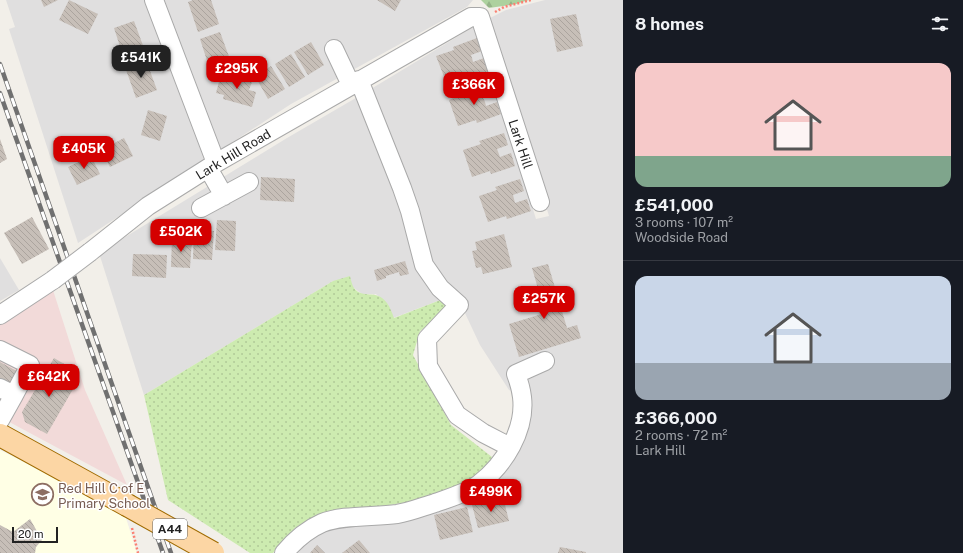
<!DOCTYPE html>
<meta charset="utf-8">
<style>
:root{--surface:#171b24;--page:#20242c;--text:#f1f3f6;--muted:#9ea1a6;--line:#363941;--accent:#d40000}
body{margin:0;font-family:"Public Sans",sans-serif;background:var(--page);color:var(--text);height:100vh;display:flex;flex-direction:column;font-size:15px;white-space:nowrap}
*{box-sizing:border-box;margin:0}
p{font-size:13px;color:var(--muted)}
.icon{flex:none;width:22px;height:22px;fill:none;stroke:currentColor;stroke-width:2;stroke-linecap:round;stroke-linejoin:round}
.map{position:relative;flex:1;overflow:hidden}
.sheet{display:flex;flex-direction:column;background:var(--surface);width:340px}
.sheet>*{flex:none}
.scale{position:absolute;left:12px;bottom:10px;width:46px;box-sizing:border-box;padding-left:4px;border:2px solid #222;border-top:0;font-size:11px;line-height:14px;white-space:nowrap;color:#222;-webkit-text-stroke:3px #fff;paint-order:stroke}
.price{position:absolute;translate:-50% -34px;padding:0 9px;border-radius:8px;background:var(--accent);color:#fff;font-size:13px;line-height:26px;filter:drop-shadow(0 1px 2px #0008)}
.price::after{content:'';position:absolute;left:50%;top:24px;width:12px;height:9px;margin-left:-6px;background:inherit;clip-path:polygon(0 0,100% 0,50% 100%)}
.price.selected{background:#222;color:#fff}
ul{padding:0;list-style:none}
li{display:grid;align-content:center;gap:8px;height:212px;padding:0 12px}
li+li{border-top:1px solid var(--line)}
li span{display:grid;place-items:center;height:124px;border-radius:12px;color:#555}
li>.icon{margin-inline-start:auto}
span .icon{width:72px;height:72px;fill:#fffc;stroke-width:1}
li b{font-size:17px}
h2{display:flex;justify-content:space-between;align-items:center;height:48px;padding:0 12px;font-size:17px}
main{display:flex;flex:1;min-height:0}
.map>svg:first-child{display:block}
.residential{fill:#e0dfdf}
.commercial{fill:#f2dad9}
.education{fill:#ffffe5}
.grass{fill:url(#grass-dots)}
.forest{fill:url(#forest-firs)}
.building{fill:url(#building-back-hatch)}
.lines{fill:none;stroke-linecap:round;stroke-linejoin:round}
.minor-casing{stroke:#a9a9a9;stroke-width:20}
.major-casing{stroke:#a06b00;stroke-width:24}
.path{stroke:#fa8072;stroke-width:2.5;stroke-dasharray:2 2;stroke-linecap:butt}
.minor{stroke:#fff;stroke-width:18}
.major{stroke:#fcd6a4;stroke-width:22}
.rail-casing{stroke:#707070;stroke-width:4.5}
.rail{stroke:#fff;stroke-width:3;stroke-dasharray:9;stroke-linecap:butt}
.minor-bridge-casing{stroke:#a9a9a9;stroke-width:20;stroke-linecap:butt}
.major-bridge-casing{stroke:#a06b00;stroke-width:24;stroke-linecap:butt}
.minor-bridge{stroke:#fff;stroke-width:18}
.major-bridge{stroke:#fcd6a4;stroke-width:22}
.labels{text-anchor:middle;stroke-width:3;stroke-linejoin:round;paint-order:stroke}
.shield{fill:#fff;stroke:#646464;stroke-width:1}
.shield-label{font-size:12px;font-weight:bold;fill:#222}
.street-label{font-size:13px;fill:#222;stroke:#fff}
.education-label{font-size:13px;fill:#785e54;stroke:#fff;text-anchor:start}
</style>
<main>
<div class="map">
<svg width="623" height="553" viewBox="0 0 623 553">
<defs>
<pattern id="grass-dots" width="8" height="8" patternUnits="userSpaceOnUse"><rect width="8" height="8" fill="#cdebb0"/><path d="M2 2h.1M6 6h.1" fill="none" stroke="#b0c997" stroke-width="1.8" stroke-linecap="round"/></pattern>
<pattern id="forest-firs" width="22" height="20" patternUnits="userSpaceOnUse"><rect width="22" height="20" fill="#add19e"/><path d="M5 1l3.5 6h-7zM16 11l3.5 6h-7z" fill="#95b388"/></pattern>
<pattern id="building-back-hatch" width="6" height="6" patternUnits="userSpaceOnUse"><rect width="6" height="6" fill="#c7bfb8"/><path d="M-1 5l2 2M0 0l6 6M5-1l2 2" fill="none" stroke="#aba49e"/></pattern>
</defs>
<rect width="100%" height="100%" fill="#f2efe9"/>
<path class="residential" d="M6 0H473L467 7 291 104 78 243 9 29 15 27Z
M545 0H623V553H292L312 537 329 529 491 484 526 397 509 390 480 345 456 294 393 318 388 305 376 294H362L354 288 333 281 144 395 99 253 287 138 361 95 475 26 536 219 549 216 490 18 506 10Z
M0 258 19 290 0 301Z"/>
<path class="commercial" d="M52 287 85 390 127 485 0 417V322Z"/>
<path class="education" d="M0 450 42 471 126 518 137 553H0Z"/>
<path class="grass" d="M350 276C351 280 352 285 354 288 363 300 376 288 387 303 390 307 392 313 394 318L443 299 449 309 420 331 413 355 451 425 492 457 486 471 456 490 408 502 313 517 295 528 273 553H250L168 500 144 395 333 281Z"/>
<path class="forest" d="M481 0H529L516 4 489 8Z"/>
<path class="building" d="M41 0H58L44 7Z
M69 0 98 14 88 34 59 20Z
M193 0H211L219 24 198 32 188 2Z
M377 0H401L395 11Z
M576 14 583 46 557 52 550 19Z
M134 21 145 51 124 59 114 28Z
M220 32 231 62 210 70 200 39Z
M477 38 482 51 471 55 472 58 473 62 484 58 489 71 464 79 463 76 446 82 436 56 454 50 453 47Z
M311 42 324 65 308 75 294 52Z
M291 54 305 77 289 87 275 64Z
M146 60 157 90 136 98 125 67Z
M271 66 285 89 268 99 255 76Z
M221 74 238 79 239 75 253 79 249 90 256 92 252 107 223 99 224 95 216 93Z
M490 82 494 94 483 98 485 102 486 106 497 102 501 114 477 123 476 120 458 126 449 100 467 93 466 90Z
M148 110 167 116 160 141 141 135Z
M504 133 508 145 497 149 500 157 511 153 515 166 491 174 490 171 472 177 463 150 481 144 479 141Z
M124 138 133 156 110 167 101 150Z
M0 139 7 159 0 163Z
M91 156 100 174 77 185 68 167Z
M261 177 295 179 294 202 260 200Z
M520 179 524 191 513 195 515 203 527 199 531 211 507 219 506 216 488 222 479 196 497 190 495 187Z
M32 217 49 249 22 264 4 233Z
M217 220 236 221 235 251 215 250Z
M194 230 214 231 212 260 193 259Z
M504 234 512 267 483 274 481 267 476 268 472 251 477 250 475 242Z
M172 238 192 239 190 268 171 267Z
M133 254 167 255 166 278 132 276Z
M405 261 409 274 400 276 399 272 386 276V278L377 281 374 270Z
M548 264 567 328 577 325 581 338 519 357 509 324 545 313 532 268Z
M54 358 66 365 65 367 67 369 62 376 76 384 47 434 25 422 22 412Z
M0 362 26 376 0 402Z
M503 497 509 521 478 528 472 505Z
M467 507 473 532 440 540 434 515Z
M30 519 42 540 36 547 35 553H0V525L13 532Z
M359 540 370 553H342Z
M317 545 325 553H310Z
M560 547 586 552V553H558Z"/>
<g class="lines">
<defs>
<path id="minor" d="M154 0 216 163
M334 49 351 85
M359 80 402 188 410 211 424 265 440 288 459 305 427 339 428 366 457 415 483 433 510 447
M208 168 224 196
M201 208 249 182
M90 252 148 206 216 163 471 17H480L540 202
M0 315 53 280
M0 350 30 365 14 395
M0 388 14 395 0 420
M284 553C295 540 306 530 322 523 341 515 374 517 397 514 410 512 422 507 435 503 449 498 467 493 479 484 504 465 526 430 522 397 521 389 519 382 516 374L545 361"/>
<path id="major" d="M0 435 127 505"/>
</defs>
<use href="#minor" class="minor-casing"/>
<use href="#major" class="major-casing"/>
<path class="path" d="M495 12 504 7 531 0
M132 528 138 553"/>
<use href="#minor" class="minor"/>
<use href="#major" class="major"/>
<defs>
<path id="rail" d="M0 64 171 553
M0 93 163 553"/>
</defs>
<use href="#rail" class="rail-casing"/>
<use href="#rail" class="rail"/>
<defs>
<path id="minor-bridge" d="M53 280 90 252"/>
<path id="major-bridge" d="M127 505 213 553"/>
</defs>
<use href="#minor-bridge" class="minor-bridge-casing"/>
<use href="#major-bridge" class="major-bridge-casing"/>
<use href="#minor-bridge" class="minor-bridge"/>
<use href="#major-bridge" class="major-bridge"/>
</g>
<defs>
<symbol id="school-ring" viewBox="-11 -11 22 22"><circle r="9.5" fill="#fff" stroke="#8d6e63" stroke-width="1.5"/><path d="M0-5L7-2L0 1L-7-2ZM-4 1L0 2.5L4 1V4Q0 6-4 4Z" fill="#8d6e63"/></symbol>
</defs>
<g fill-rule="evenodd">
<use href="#school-ring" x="30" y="482" width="25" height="25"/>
</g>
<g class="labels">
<rect class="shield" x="153" y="519" width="34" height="20" rx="3"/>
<g class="shield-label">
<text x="170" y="533">A44</text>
</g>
<g class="street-label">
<text transform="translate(521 144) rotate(72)" y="5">Lark Hill</text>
<text transform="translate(233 154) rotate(-31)" y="5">Lark Hill Road</text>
</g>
<g class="education-label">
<text x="58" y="493">Red Hill C of E<tspan x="58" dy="15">Primary School</tspan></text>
</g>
</g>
</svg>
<div class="scale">20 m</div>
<b class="price selected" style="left:141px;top:79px">£541K</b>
<b class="price" style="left:237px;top:90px">£295K</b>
<b class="price" style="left:474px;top:106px">£366K</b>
<b class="price" style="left:84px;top:170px">£405K</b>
<b class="price" style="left:181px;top:253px">£502K</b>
<b class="price" style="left:544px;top:320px">£257K</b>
<b class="price" style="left:49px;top:398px">£642K</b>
<b class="price" style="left:491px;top:513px">£499K</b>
</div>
<section class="sheet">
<h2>8 homes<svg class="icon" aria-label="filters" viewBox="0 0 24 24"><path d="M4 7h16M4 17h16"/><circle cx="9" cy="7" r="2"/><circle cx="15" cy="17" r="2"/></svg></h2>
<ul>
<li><span style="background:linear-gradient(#f6c9c9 75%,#7fa58c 0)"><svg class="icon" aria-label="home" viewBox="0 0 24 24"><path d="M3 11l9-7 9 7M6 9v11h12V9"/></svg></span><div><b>£541,000</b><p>3 rooms · 107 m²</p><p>Woodside Road</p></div></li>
<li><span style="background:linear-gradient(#c9d6e8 70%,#9aa5b1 0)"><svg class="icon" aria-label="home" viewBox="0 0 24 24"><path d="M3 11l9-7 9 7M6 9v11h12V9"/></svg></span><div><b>£366,000</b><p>2 rooms · 72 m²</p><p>Lark Hill</p></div></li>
</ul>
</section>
</main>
